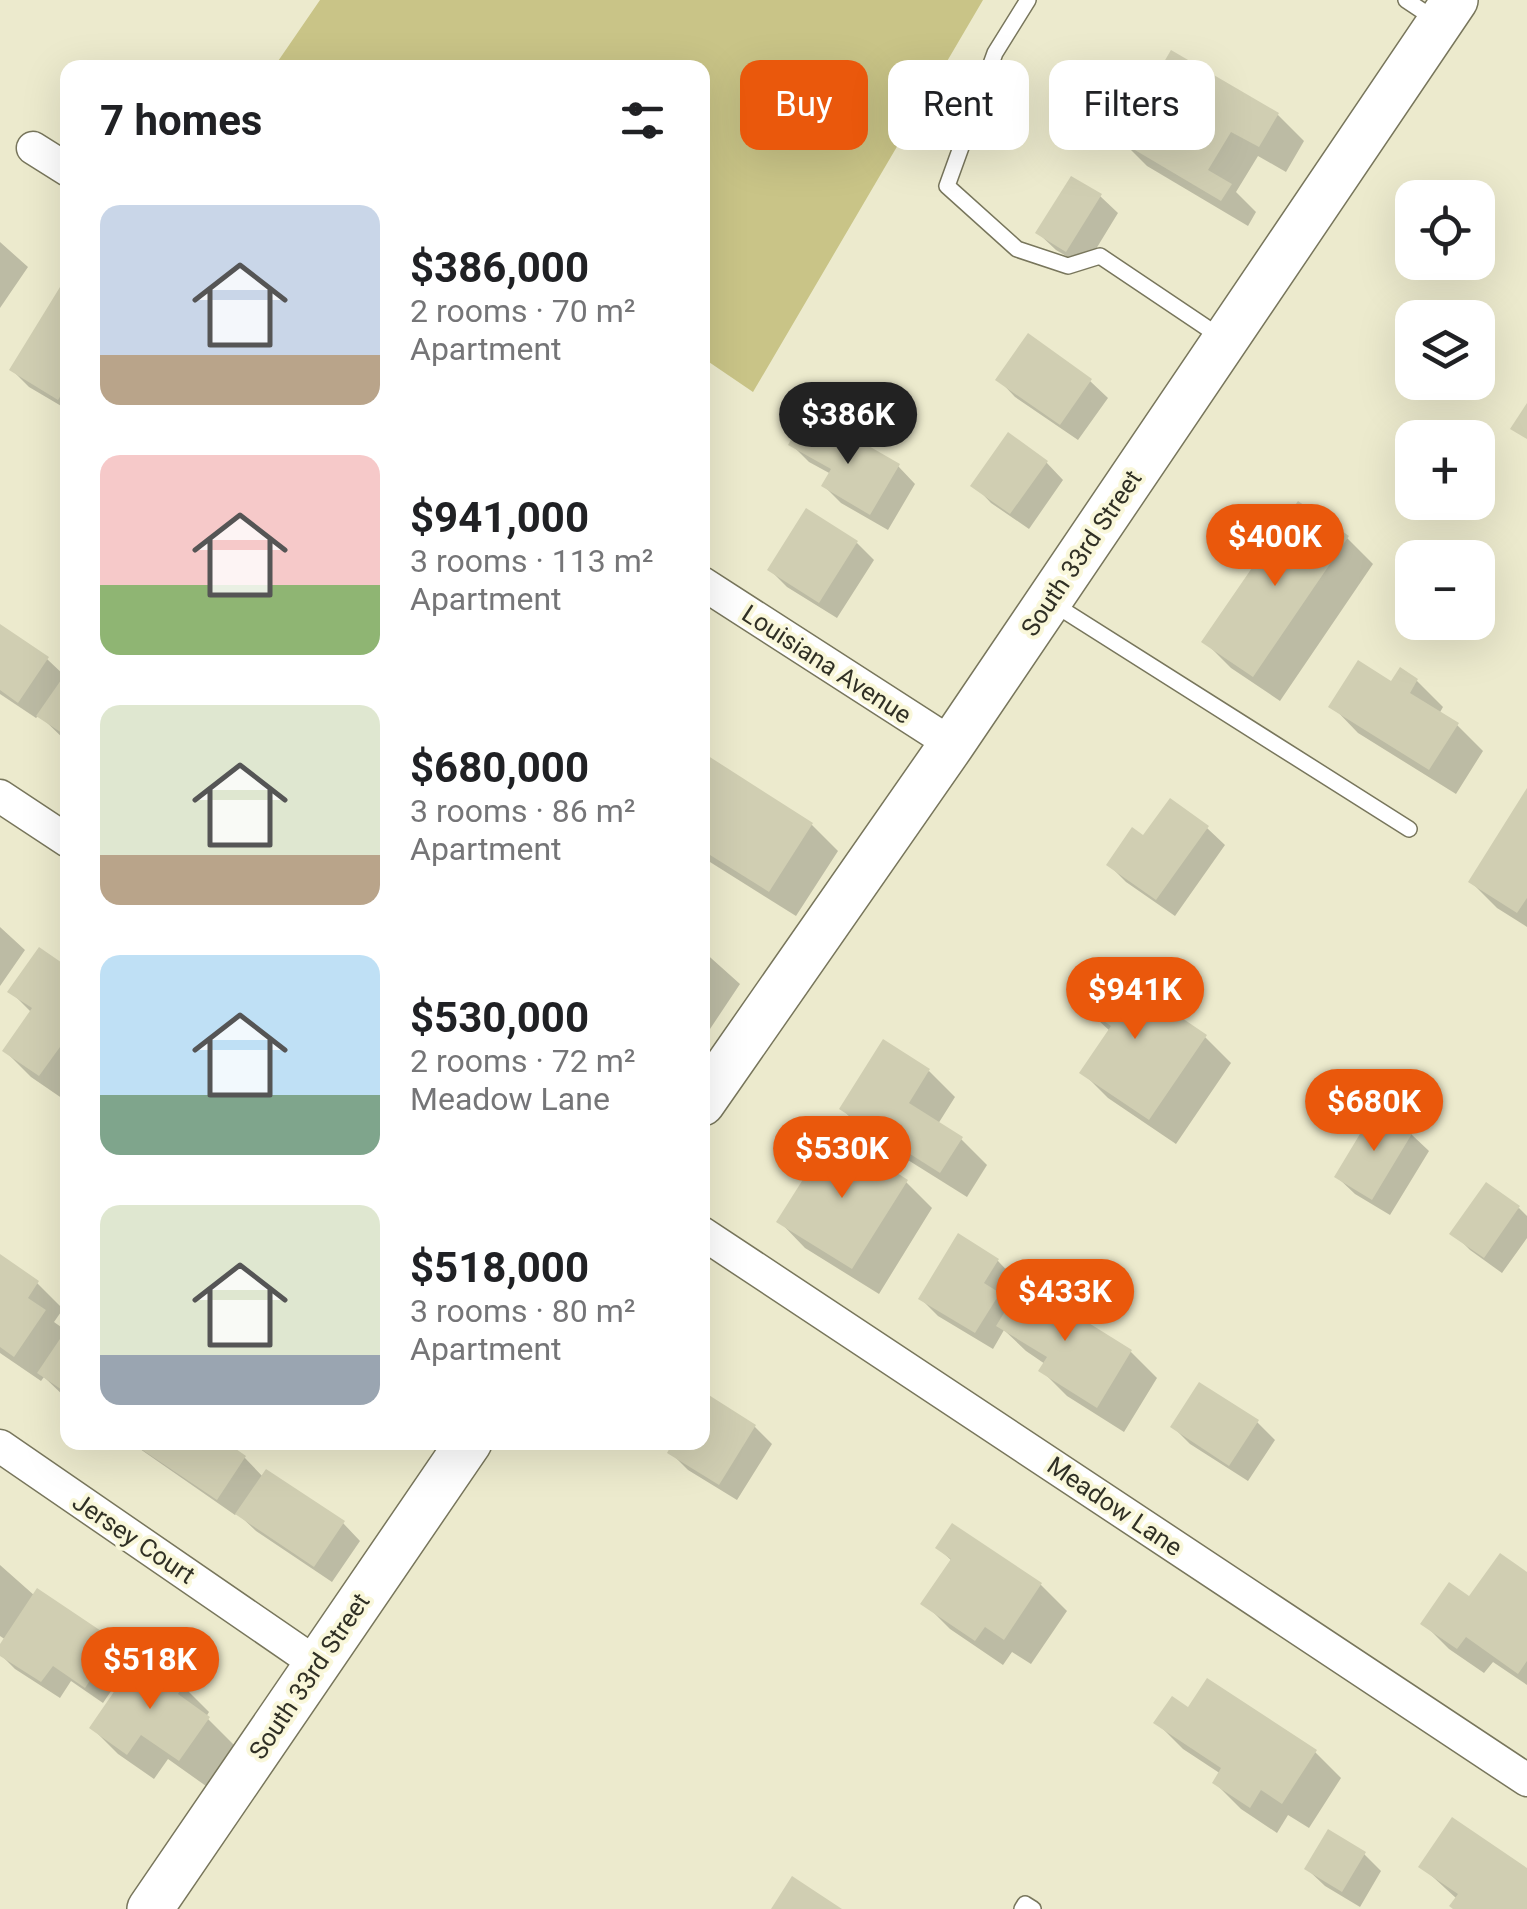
<!DOCTYPE html>
<meta charset="utf-8">
<style>
:root{--surface:#fff;--page:#f6f6f6;--text:#202124;--muted:#757577;--accent:#ea580c}
body{margin:0;font-family:Roboto,sans-serif;background:var(--page);color:var(--text);height:100vh;display:flex;flex-direction:column;font-size:38px;white-space:nowrap}
*{box-sizing:border-box;margin:0}
p{font-size:32px;color:var(--muted)}
.icon{flex:none;width:55px;height:55px;fill:none;stroke:currentColor;stroke-width:2;stroke-linecap:round;stroke-linejoin:round}
.map{position:relative;flex:1;overflow:hidden}
.sheet{position:absolute;left:60px;top:60px;width:650px;height:1390px;display:flex;flex-direction:column;background:var(--surface);border-radius:20px;box-shadow:0 10px 40px #0002}
.sheet>*{flex:none}
.hud{position:absolute;left:740px;top:60px;width:635px;height:90px;display:flex;gap:20px}
.fabs{position:absolute;left:1395px;top:180px;display:grid;gap:20px}
.fabs a{display:grid;place-items:center;width:100px;height:100px;border-radius:20px;background:var(--surface);box-shadow:0 10px 40px #0002;font-size:50px}
.price{position:absolute;translate:-50% -85px;padding:0 22px;border-radius:35px;background:var(--accent);color:#fff;font-size:32px;line-height:65px;filter:drop-shadow(0 2px 5px #0008)}
.price::after{content:'';position:absolute;left:50%;top:60px;width:30px;height:22px;margin-left:-15px;background:inherit;clip-path:polygon(0 0,100% 0,50% 100%)}
.price.on{background:#222;color:#fff}
ul{padding:0;list-style:none}
li{display:flex;align-items:center;gap:30px;height:250px;padding:0 40px}
li span{display:grid;place-items:center;flex:none;width:280px;height:200px;border-radius:20px;color:#555}
li>.icon{margin-inline-start:auto}
span .icon{width:120px;height:120px;fill:#fffc;stroke-width:1}
li b{font-size:42px}
h2{display:flex;justify-content:space-between;align-items:center;height:120px;padding:0 40px;font-size:42px}
.tag{padding:0 35px;border-radius:20px;background:var(--surface);box-shadow:0 10px 40px #0002;font-size:35px;line-height:90px}
.tag.on{background:var(--accent);color:#fff}
.map>svg:first-child{display:block}
.green{fill:#c9c487}
.shadow{fill:#0003}
.building{fill:#d0ceb2}
.lines{fill:none;stroke-linecap:round;stroke-linejoin:round}
.lane-casing{stroke:#78765c;stroke-width:18}
.street-casing{stroke:#78765c;stroke-width:35}
.secondary-casing{stroke:#78765c;stroke-width:48}
.lane{stroke:#fff;stroke-width:15}
.street{stroke:#fff;stroke-width:32}
.secondary{stroke:#fff;stroke-width:45}
.labels{text-anchor:middle;stroke-width:8;stroke-linejoin:round;paint-order:stroke}
.street-label{font-size:25px;fill:#303025;stroke:#f9f7da}
</style>
<div class="map">
<svg width="1527" height="1909" viewBox="0 0 1527 1909">
<rect width="100%" height="100%" fill="#eceacd"/>
<path class="green" d="M320 0H983L753 392 703 358 702 68 274 67Z"/>
<path class="shadow" d="M1278 115 1304 141 1286 172 1258 156 1236 192 1256 212 1248 226 1147 166 1121 140Z
M1100 196 1118 213 1085 267 1056 250 1038 233Z
M0 242 28 267 0 308Z
M68 282V410L29 387 12 370Z
M998 379 1090 381 1108 398 1078 440 1015 397Z
M791 444 832 445 898 466 915 484 888 530 841 503 824 486 831 474 809 462Z
M1046 462 1063 480 1029 529 991 503 974 485Z
M1347 538 1373 564 1280 701 1231 668 1205 642Z
M857 543 874 560 837 618 787 587 770 570Z
M0 627 47 659 66 677 67 675 68 743 39 715 36 718 0 694Z
M1417 681 1443 707 1439 714 1457 725 1483 751 1456 794 1358 733 1332 706 1392 684Z
M702 755 812 825 838 851 796 916 702 857Z
M1527 792V927L1497 908 1471 882Z
M1207 828 1225 845 1175 916 1126 882 1109 865Z
M0 927 25 950 0 986Z
M702 950 740 984 702 1041Z
M68 970V1099L66 1101 31 1077 5 1051 32 1013 11 992Z
M1075 999 1205 1037 1231 1063 1176 1144 1108 1098 1082 1072 1110 1031Z
M929 1071 955 1097 938 1124 961 1139 987 1165 967 1197 868 1135 842 1109Z
M1411 1134 1429 1151 1390 1215 1355 1194 1337 1177Z
M906 1182 932 1208 879 1294 805 1248 779 1221Z
M1519 1208 1527 1216V1238L1502 1273 1470 1250 1453 1233Z
M959 1237 998 1261 1015 1279 1002 1299 1011 1307 1131 1352 1157 1378 1124 1432 1067 1396 1041 1370 1045 1364 1026 1351 1004 1330 993 1349 938 1316 921 1299Z
M0 1257 37 1283 63 1309 54 1322 68 1332V1400L44 1377 41 1381 0 1353Z
M705 1396 755 1427 772 1444 737 1500 688 1470 670 1452 702 1442Z
M1257 1422 1275 1440 1248 1481 1190 1444 1173 1427Z
M130 1442H222L245 1458 263 1477 343 1523 360 1541 332 1582 256 1531 237 1513 235 1515Z
M953 1526 1041 1585 1067 1611 1031 1664 1012 1652 1003 1665 950 1629 924 1603 952 1561 938 1548Z
M0 1565 35 1596 114 1643 132 1660 103 1703 71 1681 60 1698 15 1669 0 1654 6 1640 0 1636Z
M1527 1575V1685L1493 1662 1484 1673 1449 1649 1423 1623Z
M140 1657 183 1686 209 1712 206 1717 234 1745 206 1786 168 1759 154 1779 118 1754 92 1728Z
M1189 1710 1315 1752 1341 1778 1309 1828 1288 1815 1277 1833 1241 1809 1215 1783 1221 1774 1183 1749 1157 1723Z
M1364 1854 1381 1871 1360 1907 1325 1886 1307 1869Z
M1421 1866 1527 1871V1909H1455L1457 1899Z"/>
<path class="building" d="M1171 50 1279 113 1259 147 1231 132 1208 170 1232 184 1221 201 1118 140Z
M1071 176 1102 194 1066 252 1035 233Z
M68 274V384L58 400 9 370Z
M1028 333 1092 379 1060 425 995 380Z
M1527 403V439L1510 429Z
M800 424 831 442 839 429 900 464 870 515 821 486 831 469 788 445Z
M1008 432 1048 461 1010 514 970 486Z
M1298 501 1349 536 1253 677 1201 642Z
M806 508 858 541 819 603 767 570Z
M0 624 49 657 18 703 0 690Z
M1358 660 1391 681 1400 667 1418 679 1410 693 1459 723 1429 770 1328 707Z
M68 670V737L36 716Z
M702 752 813 823 769 892 702 850Z
M1527 788V898L1517 913 1468 882Z
M1170 798 1209 826 1156 900 1106 865 1132 827 1143 835Z
M39 947 68 967V1036L39 1076 2 1051 32 1008 7 992Z
M1098 961 1207 1035 1149 1120 1079 1073 1111 1026 1072 999Z
M883 1039 930 1069 909 1103 963 1137 940 1173 839 1109Z
M1375 1109 1413 1132 1372 1200 1334 1177Z
M833 1132 908 1180 852 1269 776 1222Z
M1486 1182 1520 1206 1484 1258 1449 1234Z
M958 1233 999 1259 984 1283 1000 1293 975 1333 918 1299Z
M0 1254 39 1281 28 1298 46 1310 14 1357 0 1347Z
M1023 1282 1132 1350 1097 1408 1038 1371 1047 1357 996 1326Z
M68 1327V1394L37 1373Z
M1199 1382 1259 1420 1229 1466 1170 1427Z
M704 1392 756 1425 719 1485 667 1453 673 1442H702Z
M137 1442H226L246 1456 217 1500 135 1445Z
M266 1469 345 1521 314 1567 235 1514Z
M952 1523 1042 1583 1004 1640 985 1627 975 1641 920 1604 951 1559 935 1548Z
M1500 1553 1527 1572V1661L1518 1674 1466 1637 1457 1649 1420 1624 1449 1582 1469 1596Z
M37 1588 116 1641 85 1688 53 1666 41 1682 0 1656V1644Z
M140 1654 184 1684 178 1694 210 1717 179 1761 141 1735 127 1755 89 1728Z
M1207 1678 1317 1750 1282 1804 1261 1790 1250 1808 1212 1783 1221 1768 1153 1723 1172 1696 1188 1707Z
M1452 1817 1527 1868V1909H1453L1449 1906 1458 1894 1418 1867Z
M1328 1829 1366 1852 1342 1892 1304 1869Z
M792 1876 842 1909H771Z"/>
<g class="lines">
<defs>
<path id="lane" d="M1028 0 995 53 947 186 1017 249 1068 266 1100 256 1222 338
M1406 0 1436 20
M1052 603 1409 829
M1022 1909 1025 1904 1033 1909"/>
<path id="street" d="M33 148 68 170
M702 583 952 744
M0 796 68 841
M702 1233 1527 1780
M0 1446 317 1664"/>
<path id="secondary" d="M702 1103 952 744 1455 0
M150 1909 469 1442"/>
</defs>
<use href="#lane" class="lane-casing"/>
<use href="#street" class="street-casing"/>
<use href="#secondary" class="secondary-casing"/>
<use href="#lane" class="lane"/>
<use href="#street" class="street"/>
<use href="#secondary" class="secondary"/>
</g>
<g class="labels">
<g class="street-label">
<text transform="translate(1081 553) rotate(-56)" y="9">South 33rd Street</text>
<text transform="translate(827 664) rotate(33)" y="9">Louisiana Avenue</text>
<text transform="translate(1115 1506) rotate(34)" y="9">Meadow Lane</text>
<text transform="translate(134 1538) rotate(34)" y="9">Jersey Court</text>
<text transform="translate(309 1676) rotate(-56)" y="9">South 33rd Street</text>
</g>
</g>
</svg>
<div class="fabs">
<a><svg class="icon" aria-label="locate" viewBox="0 0 24 24"><circle cx="12" cy="12" r="6"/><path d="M12 2v4M12 18v4M2 12h4M18 12h4"/></svg></a>
<a><svg class="icon" aria-label="layers" viewBox="0 0 24 24"><path d="M12 4l9 5-9 5-9-5zM3 14l9 5 9-5"/></svg></a>
<a>+</a>
<a>−</a>
</div>
<b class="price on" style="left:848px;top:467px">$386K</b>
<b class="price" style="left:1275px;top:589px">$400K</b>
<b class="price" style="left:1135px;top:1042px">$941K</b>
<b class="price" style="left:1374px;top:1154px">$680K</b>
<b class="price" style="left:842px;top:1201px">$530K</b>
<b class="price" style="left:1065px;top:1344px">$433K</b>
<b class="price" style="left:150px;top:1712px">$518K</b>
<div class="hud">
<a class="tag on">Buy</a>
<a class="tag">Rent</a>
<a class="tag">Filters</a>
</div>
<section class="sheet">
<h2>7 homes<svg class="icon" aria-label="filters" viewBox="0 0 24 24"><path d="M4 7h16M4 17h16"/><circle cx="9" cy="7" r="2"/><circle cx="15" cy="17" r="2"/></svg></h2>
<ul>
<li><span style="background:linear-gradient(#c9d6e8 75%,#b9a48a 0)"><svg class="icon" aria-label="home" viewBox="0 0 24 24"><path d="M3 11l9-7 9 7M6 9v11h12V9"/></svg></span><div><b>$386,000</b><p>2 rooms · 70 m²</p><p>Apartment</p></div></li>
<li><span style="background:linear-gradient(#f6c9c9 65%,#8fb573 0)"><svg class="icon" aria-label="home" viewBox="0 0 24 24"><path d="M3 11l9-7 9 7M6 9v11h12V9"/></svg></span><div><b>$941,000</b><p>3 rooms · 113 m²</p><p>Apartment</p></div></li>
<li><span style="background:linear-gradient(#dfe7d0 75%,#b9a48a 0)"><svg class="icon" aria-label="home" viewBox="0 0 24 24"><path d="M3 11l9-7 9 7M6 9v11h12V9"/></svg></span><div><b>$680,000</b><p>3 rooms · 86 m²</p><p>Apartment</p></div></li>
<li><span style="background:linear-gradient(#bfe0f5 70%,#7fa58c 0)"><svg class="icon" aria-label="home" viewBox="0 0 24 24"><path d="M3 11l9-7 9 7M6 9v11h12V9"/></svg></span><div><b>$530,000</b><p>2 rooms · 72 m²</p><p>Meadow Lane</p></div></li>
<li><span style="background:linear-gradient(#dfe7d0 75%,#9aa5b1 0)"><svg class="icon" aria-label="home" viewBox="0 0 24 24"><path d="M3 11l9-7 9 7M6 9v11h12V9"/></svg></span><div><b>$518,000</b><p>3 rooms · 80 m²</p><p>Apartment</p></div></li>
</ul>
</section>
</div>
